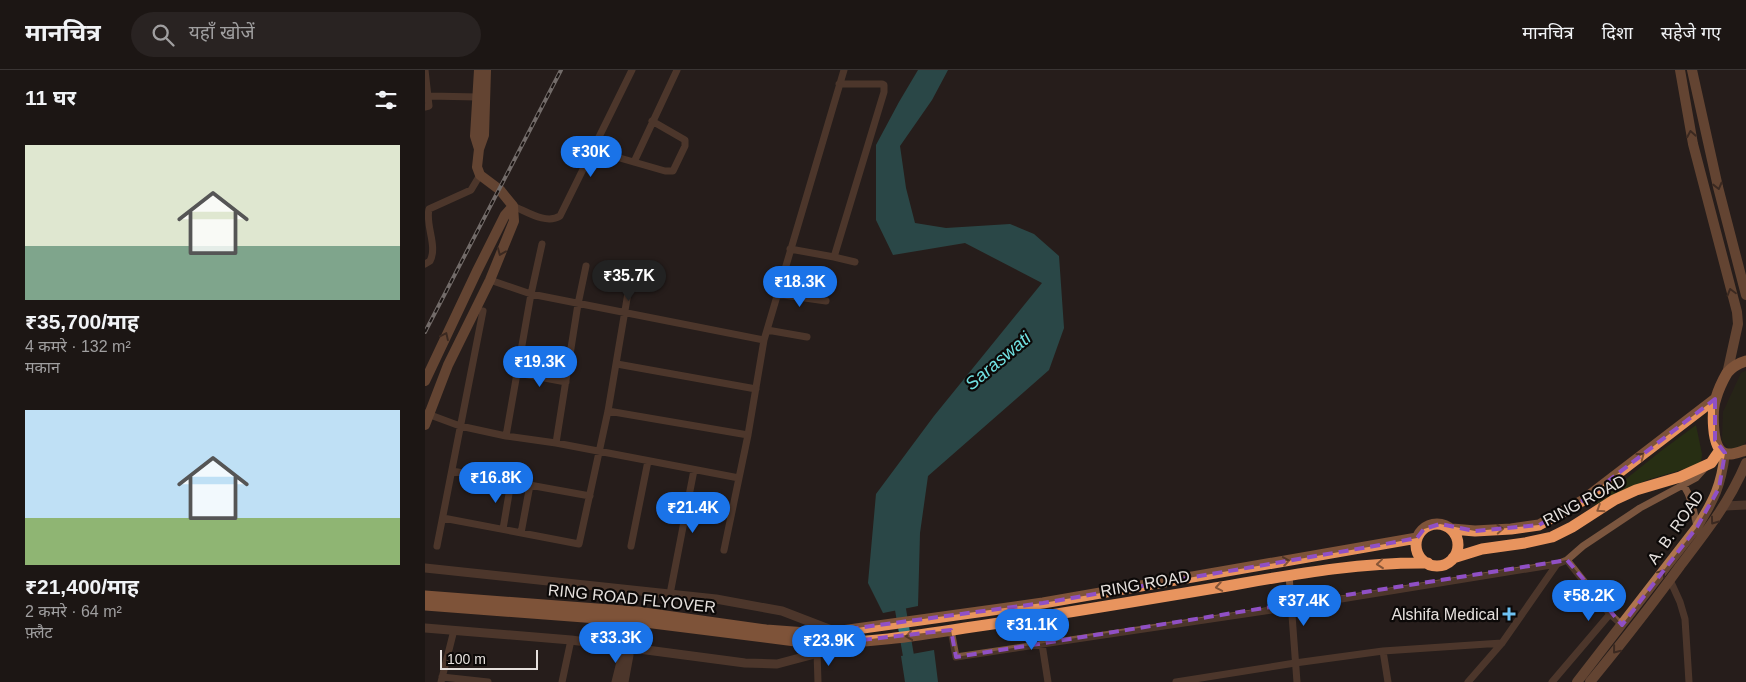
<!DOCTYPE html>
<html lang="hi">
<meta charset="utf-8">
<style>
:root{--surface:#1c1614;--page:#292322;--text:#f1f3f6;--muted:#a09fa0;--line:#3a3534;--accent:#1a73e8}
body{margin:0;font-family:Arial,"Noto Sans Devanagari",sans-serif;background:var(--page);color:var(--text);height:100vh;display:flex;flex-direction:column;font-size:19px;white-space:nowrap}
*{box-sizing:border-box;margin:0}
p{font-size:16px;color:var(--muted)}
.icon{flex:none;width:28px;height:28px;fill:none;stroke:currentColor;stroke-width:2;stroke-linecap:round;stroke-linejoin:round}
.map{position:relative;flex:1;overflow:hidden}
.side{display:flex;flex-direction:column;background:var(--surface);width:425px}
.side>*{flex:none}
.scale{position:absolute;left:15px;bottom:12px;width:98px;box-sizing:border-box;padding-left:5px;border:2px solid #e6e1de;border-top:0;font-size:14px;line-height:18px;white-space:nowrap;color:#e6e1de;-webkit-text-stroke:4px #0c0908;paint-order:stroke}
.price{position:absolute;translate:-50% -42px;padding:0 11px;border-radius:18px;background:var(--accent);color:#fff;font-size:16px;line-height:32px;filter:drop-shadow(0 1px 2px #0008)}
.price::after{content:'';position:absolute;left:50%;top:30px;width:15px;height:11px;margin-left:-8px;background:inherit;clip-path:polygon(0 0,100% 0,50% 100%)}
.price.on{background:#222;color:#fff}
ul{padding:0;list-style:none}
li{display:grid;align-content:center;gap:10px;height:265px;padding:0 25px}
li span{display:grid;place-items:center;height:155px;border-radius:0px;color:#555}
li>.icon{margin-inline-start:auto}
span .icon{width:90px;height:90px;fill:#fffc;stroke-width:1}
li b{font-size:21px}
h2{display:flex;justify-content:space-between;align-items:center;height:60px;padding:0 25px;font-size:21px}
header{display:flex;align-items:center;gap:30px;box-sizing:border-box;height:70px;padding:0 25px;background:var(--surface);border-bottom:1px solid var(--line)}
header strong{font-size:24px}
nav{display:flex;gap:28px;margin-inline-start:auto;font-size:18px}
.search{width:350px;height:45px;background:var(--page);display:flex;align-items:center;gap:12px;box-sizing:border-box;padding:0 18px;border-radius:28px;color:var(--muted);font-size:19px}
main{display:flex;flex:1;min-height:0}
.map>svg:first-child{display:block}
.green{fill:#272e13}
.water{fill:#307b7c}
.lines{fill:none;stroke-linecap:round;stroke-linejoin:round}
.river{stroke:#307b7c;stroke-width:11}
.minor{stroke:#7b563f;stroke-width:7}
.tertiary{stroke:#7b563f;stroke-width:9}
.secondary{stroke:#ae744e;stroke-width:10}
.trunk{stroke:#e8945e;stroke-width:11}
.rail-casing{stroke:#cfcac7;stroke-width:4}
.rail{stroke:#0c0908;stroke-width:2;stroke-dasharray:5.5;stroke-linecap:butt}
.oneway{stroke:#553928}
.oneway2{stroke:#855537}
.marked{fill:none;stroke:#9050c5;stroke-width:4;stroke-dasharray:10 6;stroke-linejoin:round}
.poi-dot{fill:#6ec2f3;stroke:#0c0908;stroke-width:2}
.labels{text-anchor:middle;stroke-width:4.5;stroke-linejoin:round;paint-order:stroke}
.street-label{font-size:16px;fill:#e6e1de;stroke:#0c0908}
.poi-label{font-size:16px;fill:#e6e1de;stroke:#0c0908;text-anchor:end}
.water-label{font-size:18px;font-style:italic;fill:#71e2e3;stroke:#0c0908}
</style>
<header>
<strong>मानचित्र</strong>
<div class="search"><svg class="icon" aria-label="search" viewBox="0 0 24 24"><circle cx="10" cy="10" r="6"/><path d="M15 15l6 6"/></svg>यहाँ खोजें</div>
<nav><a>मानचित्र</a><a>दिशा</a><a>सहेजे गए</a></nav>
</header>
<main>
<section class="side">
<h2>11 घर<svg class="icon" aria-label="filters" viewBox="0 0 24 24"><path d="M4 7h16M4 17h16"/><circle cx="9" cy="7" r="2"/><circle cx="15" cy="17" r="2"/></svg></h2>
<ul>
<li><span style="background:linear-gradient(#dfe7d0 65%,#7fa58c 0)"><svg class="icon" aria-label="home" viewBox="0 0 24 24"><path d="M3 11l9-7 9 7M6 9v11h12V9"/></svg></span><div><b>₹35,700/माह</b><p>4 कमरे · 132 m²</p><p>मकान</p></div></li>
<li><span style="background:linear-gradient(#bfe0f5 70%,#8fb573 0)"><svg class="icon" aria-label="home" viewBox="0 0 24 24"><path d="M3 11l9-7 9 7M6 9v11h12V9"/></svg></span><div><b>₹21,400/माह</b><p>2 कमरे · 64 m²</p><p>फ़्लैट</p></div></li>
</ul>
</section>
<div class="map">
<svg width="1321" height="612" viewBox="0 0 1321 612">
<rect width="100%" height="100%" fill="#261e1b"/>
<path class="green" d="M104 287 134 293 131 307 101 301Z
M1320 301H1321V371L1319 375 1307 381 1297 371 1298 342 1316 303Z
M1271 355 1277 384 1276 394 1222 410 1167 436 1236 381Z"/>
<path class="water" d="M493 0H523L507 30 475 76 481 118 490 153 521 158 585 154 609 164 634 186 639 258 624 300 503 406 495 463 493 536 458 543 443 513 451 424 509 346 617 213 540 173 468 185 451 150V75L474 32Z
M509 580 513 612H480L476 586Z"/>
<g class="lines">
<path class="river" d="M473 525 488 612"/>
<path class="minor" d="M4 26 53 27
M0 37 4 36 0 0
M167 80 240 101H248L260 76V70L227 51
M209 92 252 0
M88 136C101 141 121 155 135 146L207 0
M365 179 409 187 459 22V15L457 14H414
M409 187 430 192
M0 194 5 191C13 176 0 155 4 139L46 120 55 105
M65 210 106 224 339 270
M352 224 401 231
M342 260 382 267
M97 284 144 292
M192 294 331 319
M93 303 141 312
M183 341 323 365
M0 343 35 356 81 366 131 373 314 408 323 365 339 270 419 0
M81 366 106 224 117 174
M131 373 153 234 161 196
M27 401 165 426
M1258 414C1267 428 1269 442 1272 457
M18 448 154 474 183 341 205 211
M78 459 86 412
M96 463 105 415
M12 476 58 241
M206 476 223 391
M299 480 314 408
M864 505 872 612
M1245 510 1255 532 1260 549 1264 612
M245 524 269 400
M1185 544 1197 555
M615 547 617 574 623 612
M526 560 531 587 867 537 1132 494
M958 581 963 612
M392 582 393 612
M17 607 63 612
M16 612 29 560
M137 612 146 570
M751 612 870 593 958 581 1077 573
M1043 612 1077 573 1132 494 1142 490 1158 476 1215 438 1271 408 1280 398
M1127 612 1185 544 1142 490"/>
<path class="tertiary" d="M1300 436 1321 435
M0 498 291 529 357 541 409 561V562
M0 558 146 570 320 593 352 594 386 585 408 574
M191 612 198 584 203 577
M199 612 204 585 203 577"/>
<path class="secondary" d="M1255 0 1268 74 1312 242 1313 254 1302 304
M1267 0 1293 117 1321 225
M54 79 59 65 61 0
M0 311 52 201 80 145 88 136
M0 355 23 295 65 210 89 151 88 136 75 120 55 105 52 97 54 79 50 66 54 0
M1152 612 1272 457C1289 430 1296 416 1300 383
M1165 612C1196 574 1226 536 1255 496 1281 462 1304 433 1321 393"/>
<path class="trunk" d="M1321 291C1314 293 1307 297 1302 303 1298 310 1293 321 1291 328 1287 339 1286 377 1299 383 1306 386 1314 382 1321 380
M991 475a21 21 0 1 1 42 0a21 21 0 1 1-42 0Z
M1027 459 1050 461 1086 459 1114 455 1157 431 1290 329
M1028 488 1057 479 1100 473 1127 467 1147 457 1189 430 1211 420 1255 407 1286 393 1295 380
M0 526 212 542 341 560 395 564 618 533 992 468
M0 535 212 551 386 573C438 574 489 566 540 558 624 546 707 532 790 518 861 506 931 492 1003 493"/>
<defs>
<path id="rail" d="M0 262 136 0"/>
</defs>
<use href="#rail" class="rail-casing"/>
<use href="#rail" class="rail"/>
</g>
<defs><path id="oneway-chevron" d="M-2-3.5L2.5 0L-2 3.5" fill="none" stroke-width="1.6" stroke-linecap="round" stroke-linejoin="round" transform="scale(1.25)"/></defs>
<g class="oneway">
<use href="#oneway-chevron" transform="translate(1266 64) rotate(-100)"/>
<use href="#oneway-chevron" transform="translate(1293 116) rotate(76)"/>
<use href="#oneway-chevron" transform="translate(76 182) rotate(113)"/>
<use href="#oneway-chevron" transform="translate(1306 222) rotate(-106)"/>
<use href="#oneway-chevron" transform="translate(20 266) rotate(-65)"/>
<use href="#oneway-chevron" transform="translate(1289 451) rotate(126)"/>
<use href="#oneway-chevron" transform="translate(1237 503) rotate(-53)"/>
<use href="#oneway-chevron" transform="translate(1191 580) rotate(129)"/>
</g>
<g class="oneway2">
<use href="#oneway-chevron" transform="translate(1216 386) rotate(-37)"/>
<use href="#oneway-chevron" transform="translate(1175 439) rotate(147)"/>
<use href="#oneway-chevron" transform="translate(1075 459) rotate(-3)"/>
<use href="#oneway-chevron" transform="translate(861 491) rotate(-9)"/>
<use href="#oneway-chevron" transform="translate(955 494) rotate(174)"/>
<use href="#oneway-chevron" transform="translate(794 517) rotate(170)"/>
<use href="#oneway-chevron" transform="translate(484 566) rotate(172)"/>
</g>
<path d="M0 0H1321V612H0ZM1290 329V370L1300 383 1294 418 1272 457 1197 555 1142 490 531 587 526 560 410 573 409 561 618 533 955 475 992 468 999 459 1015 454 1050 461 1114 455 1157 431Z" fill="#261e1b" fill-opacity=".55" fill-rule="evenodd"/>
<path class="marked" d="M1290 329V370L1300 383 1294 418 1272 457 1197 555 1142 490 531 587 526 560 410 573 409 561 618 533 955 475 992 468 999 459 1015 454 1050 461 1114 455 1157 431Z"/>
<path class="poi-dot" d="M1081.5 536.5h5v5h5v5h-5v5h-5v-5h-5v-5h5z"/>
<g class="labels">
<g class="street-label">
<text transform="translate(1159 430) rotate(-28)" y="6">RING ROAD</text>
<text transform="translate(1250 457) rotate(-55)" y="6">A. B. ROAD</text>
<text transform="translate(720 513) rotate(-10)" y="6">RING ROAD</text>
<text transform="translate(207 528) rotate(6)" y="6">RING ROAD FLYOVER</text>
</g>
<g class="poi-label">
<text x="1074" y="550">Alshifa Medical</text>
</g>
<g class="water-label">
<text transform="translate(573 291) rotate(-40)" y="6">Saraswati</text>
</g>
</g>
</svg>
<div class="scale">100 m</div>
<b class="price" style="left:166px;top:108px">₹30K</b>
<b class="price on" style="left:204px;top:232px">₹35.7K</b>
<b class="price" style="left:375px;top:238px">₹18.3K</b>
<b class="price" style="left:115px;top:318px">₹19.3K</b>
<b class="price" style="left:71px;top:434px">₹16.8K</b>
<b class="price" style="left:268px;top:464px">₹21.4K</b>
<b class="price" style="left:1164px;top:552px">₹58.2K</b>
<b class="price" style="left:879px;top:557px">₹37.4K</b>
<b class="price" style="left:607px;top:581px">₹31.1K</b>
<b class="price" style="left:191px;top:594px">₹33.3K</b>
<b class="price" style="left:404px;top:597px">₹23.9K</b>
</div>
</main>
